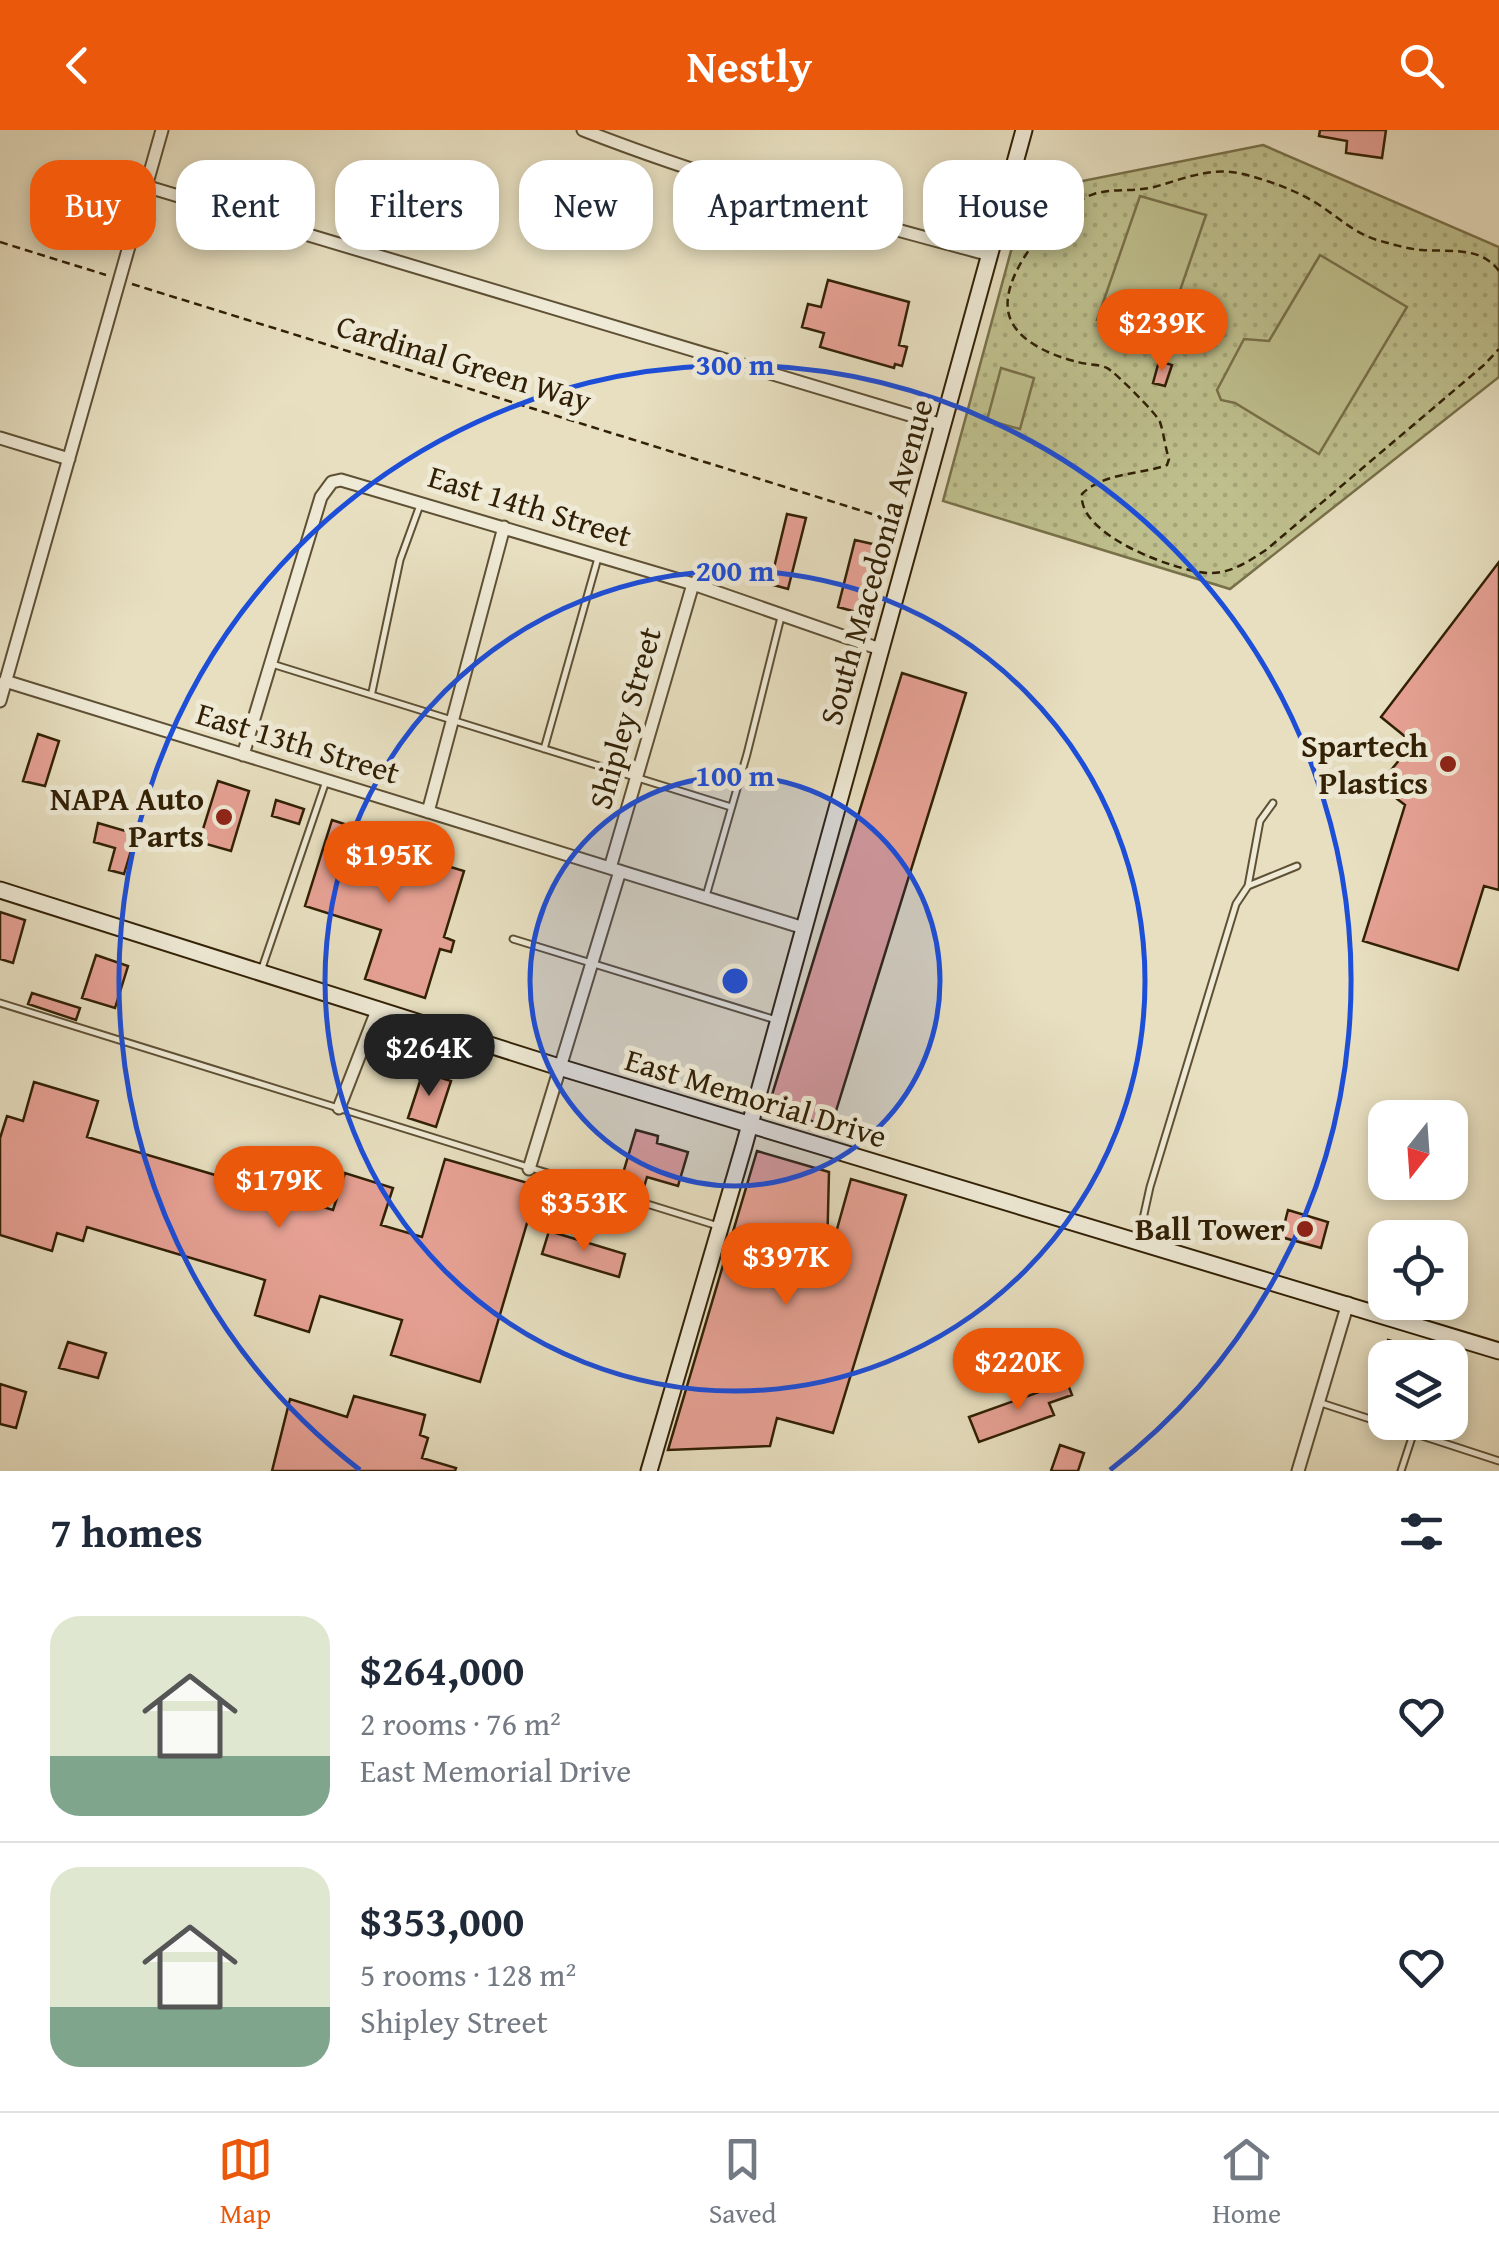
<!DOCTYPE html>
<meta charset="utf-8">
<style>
:root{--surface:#fff;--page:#f2f2f3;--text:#1f2937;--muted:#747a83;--line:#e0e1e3;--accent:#ea580c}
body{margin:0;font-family:"Gentium Book Plus",serif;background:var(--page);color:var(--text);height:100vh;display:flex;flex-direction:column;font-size:38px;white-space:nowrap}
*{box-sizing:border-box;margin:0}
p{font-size:32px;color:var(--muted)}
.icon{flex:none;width:55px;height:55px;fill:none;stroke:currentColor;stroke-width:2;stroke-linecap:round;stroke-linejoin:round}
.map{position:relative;height:1341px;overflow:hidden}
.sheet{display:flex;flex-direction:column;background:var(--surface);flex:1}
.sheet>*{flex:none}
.guide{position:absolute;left:30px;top:30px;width:1440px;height:90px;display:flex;gap:20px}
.needle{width:65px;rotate:197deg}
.buttons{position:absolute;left:1368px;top:970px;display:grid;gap:20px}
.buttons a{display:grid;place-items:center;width:100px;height:100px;border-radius:20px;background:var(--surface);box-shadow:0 5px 15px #0003;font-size:50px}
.price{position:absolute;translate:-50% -85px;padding:0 22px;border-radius:35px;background:var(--accent);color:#fff;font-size:32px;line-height:65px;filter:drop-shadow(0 2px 5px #0008)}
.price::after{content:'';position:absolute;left:50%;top:60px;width:30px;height:22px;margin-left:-15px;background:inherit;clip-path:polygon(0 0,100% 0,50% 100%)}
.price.active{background:#222;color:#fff}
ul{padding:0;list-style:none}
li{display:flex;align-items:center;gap:30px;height:250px;padding:0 50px}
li+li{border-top:2px solid var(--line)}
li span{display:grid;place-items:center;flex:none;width:280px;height:200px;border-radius:30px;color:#555}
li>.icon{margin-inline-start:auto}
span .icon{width:120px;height:120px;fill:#fffc;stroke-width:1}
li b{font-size:42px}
h2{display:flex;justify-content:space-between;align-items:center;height:120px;padding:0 50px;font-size:42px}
.tag{padding:0 35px;border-radius:30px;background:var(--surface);box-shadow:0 5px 15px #0003;font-size:35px;line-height:90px}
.tag.active{background:var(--accent);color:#fff}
header{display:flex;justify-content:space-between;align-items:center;height:130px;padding:0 50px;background:var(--accent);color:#fff;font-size:45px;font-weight:600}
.tabs{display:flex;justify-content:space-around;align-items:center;height:140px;border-top:2px solid var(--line);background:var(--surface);font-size:28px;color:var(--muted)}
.tabs a{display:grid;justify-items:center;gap:5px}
.tabs .active{color:var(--accent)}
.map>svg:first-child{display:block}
.park{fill:url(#park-dots);stroke:#787049;stroke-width:2.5}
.pitch{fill:#bebf8d;stroke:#787049;stroke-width:2.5}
.building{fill:#e6a194;stroke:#312005;stroke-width:2.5}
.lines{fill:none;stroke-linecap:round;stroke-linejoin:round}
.lane-casing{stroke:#5e5034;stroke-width:9}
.street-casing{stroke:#5e5034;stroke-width:15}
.secondary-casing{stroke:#312005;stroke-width:19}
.path{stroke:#312005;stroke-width:2.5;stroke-dasharray:8 5;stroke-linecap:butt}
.lane{stroke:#efead6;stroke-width:5}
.street{stroke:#efead6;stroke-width:11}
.secondary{stroke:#efead6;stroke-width:15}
.ring{fill:none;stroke:#1d4ed8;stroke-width:5}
.poi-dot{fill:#8f2418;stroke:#efead6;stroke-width:4}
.labels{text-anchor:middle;stroke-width:10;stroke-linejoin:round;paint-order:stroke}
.street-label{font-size:32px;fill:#312005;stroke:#efead6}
.poi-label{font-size:32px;font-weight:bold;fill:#312005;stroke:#efead6;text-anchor:end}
.centre{fill:#1d4ed8;stroke:#efead6;stroke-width:5}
.ring-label{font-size:30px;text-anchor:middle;font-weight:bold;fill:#1d4ed8;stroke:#efead6;stroke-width:10;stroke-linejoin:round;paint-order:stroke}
</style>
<header><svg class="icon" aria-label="back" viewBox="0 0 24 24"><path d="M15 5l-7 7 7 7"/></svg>Nestly<svg class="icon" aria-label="search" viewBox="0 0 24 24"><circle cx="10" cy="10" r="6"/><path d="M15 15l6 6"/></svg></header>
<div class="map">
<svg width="1499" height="1341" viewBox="0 0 1499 1341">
<defs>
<pattern id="park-dots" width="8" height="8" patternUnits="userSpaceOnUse" patternTransform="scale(2.5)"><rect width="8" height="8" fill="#bebf8d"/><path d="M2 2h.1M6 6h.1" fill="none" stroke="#a4a478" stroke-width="1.8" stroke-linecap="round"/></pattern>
</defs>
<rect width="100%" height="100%" fill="#e7dfc0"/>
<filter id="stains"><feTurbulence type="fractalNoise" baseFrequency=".002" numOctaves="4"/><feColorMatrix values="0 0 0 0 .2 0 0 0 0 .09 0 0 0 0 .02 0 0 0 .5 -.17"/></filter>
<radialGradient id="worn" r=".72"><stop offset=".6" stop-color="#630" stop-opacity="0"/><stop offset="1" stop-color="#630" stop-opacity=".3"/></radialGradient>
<path class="park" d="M1263 15 1499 117V247L1230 459 943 371 1027 62Z"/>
<path class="pitch" d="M1140 66 1206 85 1163 210 1097 190Z
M1320 125 1407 177 1319 324 1235 273 1221 270 1217 260 1244 209 1269 211Z
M1001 238 1034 248 1020 299 987 290Z"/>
<path class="building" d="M1320 0H1386L1382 28 1346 23 1347 11 1319 6Z
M828 150 909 172 899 215 907 217 902 236 895 234 894 238 820 217 824 203 802 197 808 174 821 177Z
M1159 231 1172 235 1165 256 1153 253Z
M787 384 806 388 788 459 770 454Z
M855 410 877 415 860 483 838 477Z
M1499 432V760L1484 756 1458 840 1363 811 1405 675 1379 655 1413 613 1381 587Z
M902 543 966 563 831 997 768 978Z
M38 604 59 611 45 656 23 651Z
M218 651 249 661 231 721 199 712Z
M276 670 304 679 299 694 272 686Z
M332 690 357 698 351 717 379 726 382 716 464 741 444 807 454 811 451 822 440 819 425 868 365 849 381 800 305 776Z
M98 693 136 704 124 744 109 740 115 718 94 712Z
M0 782 25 790 13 833 0 829Z
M96 825 128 836 115 878 82 868Z
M32 863 80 878 76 890 28 874Z
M423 942 451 951 436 997 408 988Z
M34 952 98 971 87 1007 333 1080 345 1043 393 1058 381 1095 422 1107 445 1029 538 1056 480 1252 391 1225 402 1190 320 1166 309 1202 255 1185 265 1150 87 1097 83 1111 57 1103 52 1121 0 1105V1008L7 986 23 991Z
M636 1000 658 1006 657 1013 688 1022 678 1056 647 1047 644 1057 621 1050Z
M757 1021 829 1042 827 1124H830L851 1049 906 1065 833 1303 777 1288 770 1316 668 1320Z
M1288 1080 1328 1092 1321 1118 1281 1107Z
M549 1101 625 1124 619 1147 542 1124Z
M1388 1210 1415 1218 1412 1228H1383Z
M68 1212 106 1223 98 1248 59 1238Z
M1382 1230H1385V1277L1370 1273Z
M1067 1252 1072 1265 1049 1273 1054 1285 979 1312 969 1287Z
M0 1254 26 1262 16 1298 0 1294Z
M354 1266 425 1285 420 1305 428 1308 422 1328 456 1338 455 1341H272L290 1269 347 1287Z
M1060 1315 1084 1323 1078 1341H1051Z"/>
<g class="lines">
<defs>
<path id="lane" d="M272 534 731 677
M372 562 400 430 420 375
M544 619 598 428
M1248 756 1260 691 1273 673
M706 766 747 624 781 487
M513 809 776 890
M261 841 325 654
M0 873 718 1096
M1139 1107 1150 1057 1236 774 1248 756 1297 736
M1438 1228 1445 1207
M1321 1273 1499 1331
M1401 1341 1417 1292"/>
<path id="street" d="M583 0C715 52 852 88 990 125
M145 56 943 295
M0 308 69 329
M5 551 804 798
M0 571 162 0
M243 625 321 367 332 352 341 350 693 454 880 519
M428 682 504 397
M610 738 693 454
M339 978 378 878
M529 1039 620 741
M1298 1341 1348 1173"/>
<path id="secondary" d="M0 760 559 937 1499 1221
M649 1341 744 1016 1024 0"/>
</defs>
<use href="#lane" class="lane-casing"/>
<use href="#street" class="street-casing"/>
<use href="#secondary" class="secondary-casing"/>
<path class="path" d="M0 112 106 145
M1499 141C1481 116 1449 122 1422 120 1407 119 1392 114 1377 110 1352 102 1336 85 1313 71 1292 59 1267 50 1243 44 1211 36 1184 49 1154 57 1134 62 1113 58 1094 64 1058 75 1002 141 1008 180 1012 210 1052 226 1078 232 1087 235 1099 234 1107 238 1114 241 1158 285 1160 292 1164 304 1165 317 1169 329L1167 335C1140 345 1104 342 1082 364 1077 405 1175 441 1208 443 1231 444 1249 431 1266 420L1484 235 1499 219
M132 154 898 392"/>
<use href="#lane" class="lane"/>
<use href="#street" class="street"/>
<use href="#secondary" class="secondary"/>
</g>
<circle cx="735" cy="851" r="205" fill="#1d4ed8" fill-opacity=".12"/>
<g class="ring">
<circle cx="735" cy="851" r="205"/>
<circle cx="735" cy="851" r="410"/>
<path d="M360 1340A616 616 0 1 1 1110 1340"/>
</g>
<g class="poi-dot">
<circle cx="1448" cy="634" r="10"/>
<circle cx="224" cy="687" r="10"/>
<circle cx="1305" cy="1099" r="10"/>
</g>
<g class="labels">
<g class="street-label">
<text transform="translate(464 233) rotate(17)" y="11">Cardinal Green Way</text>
<text transform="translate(530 376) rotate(17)" y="11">East 14th Street</text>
<text transform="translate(876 432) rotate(-74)" y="11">South Macedonia Avenue</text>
<text transform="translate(625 588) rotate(-74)" y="11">Shipley Street</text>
<text transform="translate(298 613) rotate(17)" y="11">East 13th Street</text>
<text transform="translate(756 968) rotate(17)" y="11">East Memorial Drive</text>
</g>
<g class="poi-label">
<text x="1428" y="627">Spartech<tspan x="1428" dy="37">Plastics</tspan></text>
<text x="204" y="680">NAPA Auto<tspan x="204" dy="37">Parts</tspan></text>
<text x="1285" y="1110">Ball Tower</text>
</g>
</g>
<circle cx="735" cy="851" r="15" class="centre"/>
<g class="ring-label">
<text x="735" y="245">300 m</text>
<text x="735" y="451">200 m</text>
<text x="735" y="656">100 m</text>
</g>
<rect width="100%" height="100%" filter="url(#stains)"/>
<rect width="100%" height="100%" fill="url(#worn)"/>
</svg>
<div class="buttons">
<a><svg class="needle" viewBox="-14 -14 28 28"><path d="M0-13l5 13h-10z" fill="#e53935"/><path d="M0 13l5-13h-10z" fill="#747a83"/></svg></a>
<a><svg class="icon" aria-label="locate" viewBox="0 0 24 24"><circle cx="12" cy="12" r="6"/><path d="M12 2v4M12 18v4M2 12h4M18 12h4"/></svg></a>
<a><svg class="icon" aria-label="layers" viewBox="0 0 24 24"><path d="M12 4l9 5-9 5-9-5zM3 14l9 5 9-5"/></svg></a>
</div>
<b class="price" style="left:1162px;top:244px">$239K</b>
<b class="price" style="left:389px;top:776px">$195K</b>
<b class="price active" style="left:429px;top:969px">$264K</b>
<b class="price" style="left:279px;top:1101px">$179K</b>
<b class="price" style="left:584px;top:1124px">$353K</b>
<b class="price" style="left:786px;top:1178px">$397K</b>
<b class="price" style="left:1018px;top:1283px">$220K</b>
<div class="guide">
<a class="tag active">Buy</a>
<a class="tag">Rent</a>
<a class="tag">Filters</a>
<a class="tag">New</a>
<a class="tag">Apartment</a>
<a class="tag">House</a>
</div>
</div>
<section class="sheet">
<h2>7 homes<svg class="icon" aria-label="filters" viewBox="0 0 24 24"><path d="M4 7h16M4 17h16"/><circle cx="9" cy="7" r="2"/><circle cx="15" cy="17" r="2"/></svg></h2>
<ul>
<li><span style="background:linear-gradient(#dfe7d0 70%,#7fa58c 0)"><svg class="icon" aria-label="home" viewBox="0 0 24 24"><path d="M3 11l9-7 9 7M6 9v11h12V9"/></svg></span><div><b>$264,000</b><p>2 rooms · 76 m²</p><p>East Memorial Drive</p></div><svg class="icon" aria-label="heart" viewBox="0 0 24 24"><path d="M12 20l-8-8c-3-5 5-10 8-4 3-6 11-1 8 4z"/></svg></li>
<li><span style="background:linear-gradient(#dfe7d0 70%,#7fa58c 0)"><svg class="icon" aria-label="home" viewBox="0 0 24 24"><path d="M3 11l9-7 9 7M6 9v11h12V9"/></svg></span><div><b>$353,000</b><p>5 rooms · 128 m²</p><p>Shipley Street</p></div><svg class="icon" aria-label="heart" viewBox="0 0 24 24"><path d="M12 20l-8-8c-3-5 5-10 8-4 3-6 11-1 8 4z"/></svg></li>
</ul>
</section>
<nav class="tabs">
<a class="active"><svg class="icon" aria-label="map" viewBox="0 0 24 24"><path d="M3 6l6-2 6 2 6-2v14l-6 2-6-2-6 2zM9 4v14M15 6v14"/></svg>Map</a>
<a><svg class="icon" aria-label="saved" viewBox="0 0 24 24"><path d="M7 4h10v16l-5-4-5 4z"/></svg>Saved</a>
<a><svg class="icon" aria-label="home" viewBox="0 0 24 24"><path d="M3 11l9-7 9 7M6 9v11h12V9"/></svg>Home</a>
</nav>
